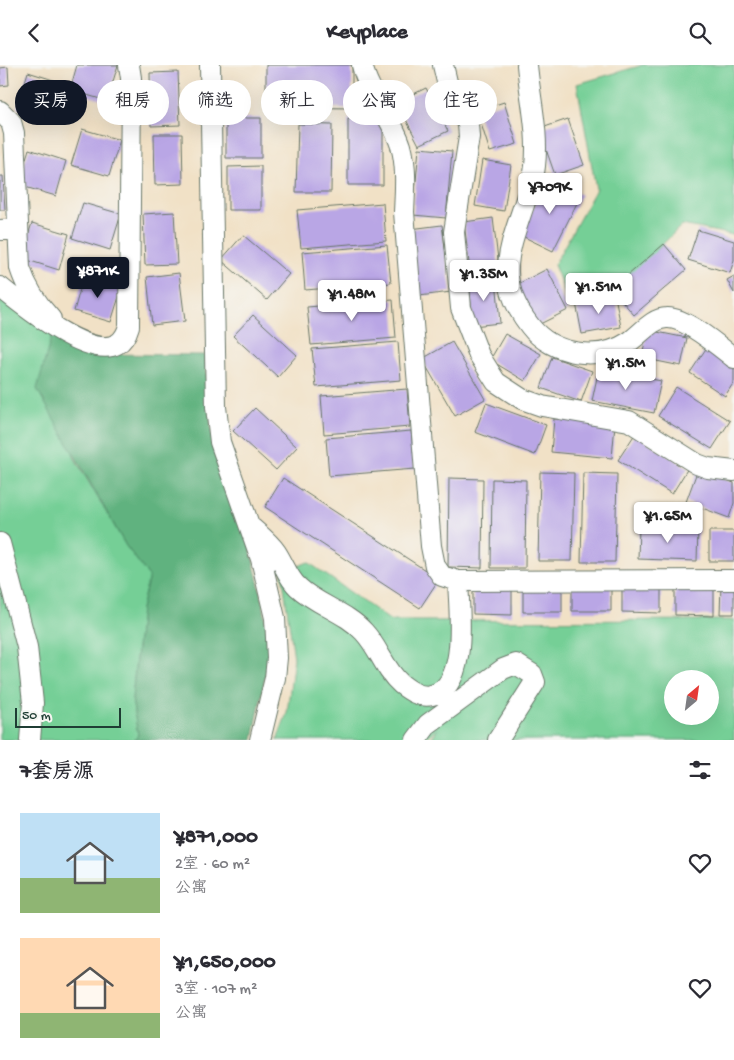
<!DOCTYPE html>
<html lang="zh">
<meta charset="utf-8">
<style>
:root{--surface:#fff;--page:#f2f2f3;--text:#2b2b33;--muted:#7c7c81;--accent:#111827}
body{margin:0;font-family:"Gochi Hand","LXGW WenKai TC",sans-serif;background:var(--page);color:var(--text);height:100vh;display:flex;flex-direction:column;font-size:19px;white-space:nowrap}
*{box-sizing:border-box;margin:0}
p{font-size:16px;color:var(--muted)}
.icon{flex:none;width:28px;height:28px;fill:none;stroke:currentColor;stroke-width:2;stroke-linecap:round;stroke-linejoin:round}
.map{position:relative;height:675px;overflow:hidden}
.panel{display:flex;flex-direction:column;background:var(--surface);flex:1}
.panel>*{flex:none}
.banner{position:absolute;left:15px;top:15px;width:705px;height:45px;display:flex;gap:10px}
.needle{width:32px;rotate:29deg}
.fabs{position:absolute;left:664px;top:605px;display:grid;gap:10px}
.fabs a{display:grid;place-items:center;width:55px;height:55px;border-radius:50%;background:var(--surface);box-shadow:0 5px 20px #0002;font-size:25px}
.scale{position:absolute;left:15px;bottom:12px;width:106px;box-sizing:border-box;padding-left:5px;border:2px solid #1f3d34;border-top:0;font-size:14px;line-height:18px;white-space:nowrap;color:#1f3d34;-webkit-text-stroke:4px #f6f6f2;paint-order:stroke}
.price{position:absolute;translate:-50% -42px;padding:0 11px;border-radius:5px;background:#fff;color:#222;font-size:16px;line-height:32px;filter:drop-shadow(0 1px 2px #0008)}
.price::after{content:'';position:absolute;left:50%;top:30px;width:15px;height:11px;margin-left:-8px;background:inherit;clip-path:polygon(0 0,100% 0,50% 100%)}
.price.on{background:var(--accent);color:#fff}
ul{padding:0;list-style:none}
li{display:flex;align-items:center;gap:15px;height:125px;padding:0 20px}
li span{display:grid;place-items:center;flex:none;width:140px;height:100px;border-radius:0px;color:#555}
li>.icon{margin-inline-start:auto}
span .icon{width:60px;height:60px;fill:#fffc;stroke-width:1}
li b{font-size:21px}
h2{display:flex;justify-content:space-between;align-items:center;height:60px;padding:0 20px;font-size:21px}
.pill{padding:0 18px;border-radius:22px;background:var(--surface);box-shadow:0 5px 20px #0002;font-size:18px;line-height:45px}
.pill.on{background:var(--accent);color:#fff}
header{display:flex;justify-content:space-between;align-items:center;height:65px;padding:0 20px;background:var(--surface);font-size:22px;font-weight:700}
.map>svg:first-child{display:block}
.green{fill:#75cf96;stroke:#4a8665;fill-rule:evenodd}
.forest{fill:#60b27f;stroke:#40785a}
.building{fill:#b9a6e5}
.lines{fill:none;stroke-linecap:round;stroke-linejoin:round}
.minor-casing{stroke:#687667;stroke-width:22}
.minor{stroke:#fff;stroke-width:20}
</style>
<header><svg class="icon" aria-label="back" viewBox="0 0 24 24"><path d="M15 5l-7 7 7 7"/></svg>Keyplace<svg class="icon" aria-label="search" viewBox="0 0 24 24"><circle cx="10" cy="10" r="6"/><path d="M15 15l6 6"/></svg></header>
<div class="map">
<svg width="734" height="675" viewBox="0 0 734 675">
<rect width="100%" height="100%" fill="#f6f6f2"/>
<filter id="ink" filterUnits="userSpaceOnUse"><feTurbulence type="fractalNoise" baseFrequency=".02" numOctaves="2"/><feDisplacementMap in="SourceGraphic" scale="10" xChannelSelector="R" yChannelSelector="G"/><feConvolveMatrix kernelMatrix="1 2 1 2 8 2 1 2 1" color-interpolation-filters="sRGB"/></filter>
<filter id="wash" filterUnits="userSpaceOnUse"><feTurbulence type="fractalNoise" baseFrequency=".0096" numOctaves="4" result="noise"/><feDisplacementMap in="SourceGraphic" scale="20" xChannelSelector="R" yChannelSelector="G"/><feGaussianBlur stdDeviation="1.12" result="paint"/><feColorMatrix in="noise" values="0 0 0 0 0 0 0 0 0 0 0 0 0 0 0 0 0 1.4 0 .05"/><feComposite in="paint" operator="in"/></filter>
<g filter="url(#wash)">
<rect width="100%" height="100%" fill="#f1e1c6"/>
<path class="green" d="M643 0H734V170L682 160 616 226 571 242 554 200 596 124 577 19Z
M0 227 52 269 74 392 126 481 149 511 141 544 132 634 138 670 135 675H0Z
M308 497 391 556 734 555V675H430L438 664 423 675H277L287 648 294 593 282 508ZM672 614H710V651H672Z"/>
<path class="forest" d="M52 269 96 289 205 290 212 373 243 453 263 537 270 586 253 675H135L138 670 132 634 141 544 149 511 126 481 37 324Z"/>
<g id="blocks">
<path class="building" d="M77 0H118L107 36 70 25Z
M266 0H352V43L266 42Z
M8 2 9 20 0 21V3Z
M28 7 66 19 55 54 17 43Z
M178 7 180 60 151 61 150 8Z
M426 23 448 66 419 80 397 37Z
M504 37 517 79 490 87 477 46Z
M226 53H261V93H226Z
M348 54H383V120H348Z
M568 54 584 100 555 110 539 64Z
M298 59 332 60 331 127H296Z
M82 64 120 75 109 111 71 100Z
M154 69H182L183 119 155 120Z
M419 83 452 86 446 153 413 150Z
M29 84 66 96 56 131 18 120Z
M482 95 511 100 504 146 475 141Z
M261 101V145H228V102Z
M0 111H3L5 145H0Z
M548 113 581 130 553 186 520 170Z
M83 138 121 149 110 185 72 173Z
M383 138 386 176 301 183 297 145Z
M174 147 177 199 145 200 143 149Z
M493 153 499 203 470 206 464 157Z
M32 158 69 169 59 205 21 193Z
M442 160 451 227 419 231 410 164Z
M698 165 734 176V195L730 208 688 195Z
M243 170 289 209 267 235 221 195Z
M664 179 686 205 634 250 612 224Z
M387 180 391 218 305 225 302 187Z
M547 204 568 245 536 261 516 220Z
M179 208 185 256 152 260 147 212Z
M84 210 122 222 111 257 74 246Z
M734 211V228L727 215Z
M496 214 500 258 473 261 469 216Z
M615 231 621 262 582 269 576 238Z
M393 235 396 273 311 280 307 242Z
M253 250 297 290 278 312 233 271Z
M647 265 687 273 681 301 642 293Z
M505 269 541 289 525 316 490 295Z
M398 277 401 315 316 322 312 284Z
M452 277 485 334 455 351 422 294Z
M707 282 734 300V317L725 331 690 308Z
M552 292 592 306 581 337 541 323Z
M599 303 661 316 654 348 592 336Z
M676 322 730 356 712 384 658 351Z
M407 324 410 362 324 369 321 331Z
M486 338 546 360 535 390 475 367Z
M255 343 297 382 276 405 233 366Z
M554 354 615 359 612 393 551 387Z
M411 366 415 404 329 411 326 373Z
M635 369 688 403 672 429 618 395Z
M698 404 734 418V438L729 453 686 437Z
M540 407 574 408 572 496H538Z
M583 408 617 409 615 497H581Z
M283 413 439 514 420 543 265 442Z
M449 413 483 414 482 503 448 502Z
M492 414 526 415 525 503H491Z
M639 462 698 464 697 496 638 494Z
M709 466H734V496H709Z
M572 517 611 518V546H572Z
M523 519H562V547H523Z
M622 519H661V548L622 547Z
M721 520H734V549H720Z
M473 521H512V550L473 549Z
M675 522H714V551L675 550Z"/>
</g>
</g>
<g filter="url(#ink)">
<use href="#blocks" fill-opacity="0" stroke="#687667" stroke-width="1"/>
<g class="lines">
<defs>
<path id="minor" d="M210 0 216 342 220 377 261 494 275 553 277 593 275 613 260 675
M362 0C369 30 392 52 401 81 407 102 405 125 404 147L431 481 435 501 442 511 458 516
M443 0 448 21 468 59 469 72 454 167 461 243 479 290 496 317 522 334 542 341 629 356 697 399 708 403 734 406
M527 0C530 33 539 68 535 101 534 113 530 123 526 134 509 185 494 215 530 261 552 290 599 297 629 277 641 269 652 253 667 253 685 252 720 282 734 293
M0 46 11 57 14 68 20 203C26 222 37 239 51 254
M0 165 18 164
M0 222C21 239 89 295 117 279 124 275 127 268 129 261L131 13 129 0
M252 463C260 470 270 478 276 487 284 499 288 513 298 522 317 540 346 547 364 567 379 583 384 604 401 619 410 626 420 633 432 630 469 621 459 545 458 516L734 515
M0 478 27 582 33 638 30 675
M416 675 428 659 503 604 516 599 532 609 535 617 498 675"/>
</defs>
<use href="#minor" class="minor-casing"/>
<use href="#minor" class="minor"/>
</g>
</g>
</svg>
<div class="fabs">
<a><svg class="needle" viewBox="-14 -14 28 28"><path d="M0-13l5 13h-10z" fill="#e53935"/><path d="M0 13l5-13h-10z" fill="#7c7c81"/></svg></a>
</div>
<div class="scale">50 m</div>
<b class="price" style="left:550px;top:150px">¥709K</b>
<b class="price on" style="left:98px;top:234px">¥871K</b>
<b class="price" style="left:484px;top:237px">¥1.35M</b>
<b class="price" style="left:599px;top:250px">¥1.51M</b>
<b class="price" style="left:352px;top:257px">¥1.48M</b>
<b class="price" style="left:626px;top:326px">¥1.5M</b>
<b class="price" style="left:668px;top:479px">¥1.65M</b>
<div class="banner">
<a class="pill on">买房</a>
<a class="pill">租房</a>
<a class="pill">筛选</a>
<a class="pill">新上</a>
<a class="pill">公寓</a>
<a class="pill">住宅</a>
</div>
</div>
<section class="panel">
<h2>7套房源<svg class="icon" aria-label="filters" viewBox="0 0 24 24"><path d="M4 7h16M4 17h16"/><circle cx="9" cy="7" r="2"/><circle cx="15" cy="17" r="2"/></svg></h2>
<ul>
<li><span style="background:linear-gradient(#bfe0f5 65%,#8fb573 0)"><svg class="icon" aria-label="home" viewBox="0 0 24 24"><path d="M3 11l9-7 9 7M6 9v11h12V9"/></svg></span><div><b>¥871,000</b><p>2室 · 60 m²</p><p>公寓</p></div><svg class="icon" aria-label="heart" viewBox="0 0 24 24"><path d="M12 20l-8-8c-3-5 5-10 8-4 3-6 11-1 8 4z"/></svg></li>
<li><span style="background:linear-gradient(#ffd9b3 75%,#8fb573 0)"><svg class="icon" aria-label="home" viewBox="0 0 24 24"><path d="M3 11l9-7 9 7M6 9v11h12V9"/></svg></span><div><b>¥1,650,000</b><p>3室 · 107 m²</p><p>公寓</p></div><svg class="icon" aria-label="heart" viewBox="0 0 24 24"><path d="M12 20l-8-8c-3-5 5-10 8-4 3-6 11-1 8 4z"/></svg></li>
</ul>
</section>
